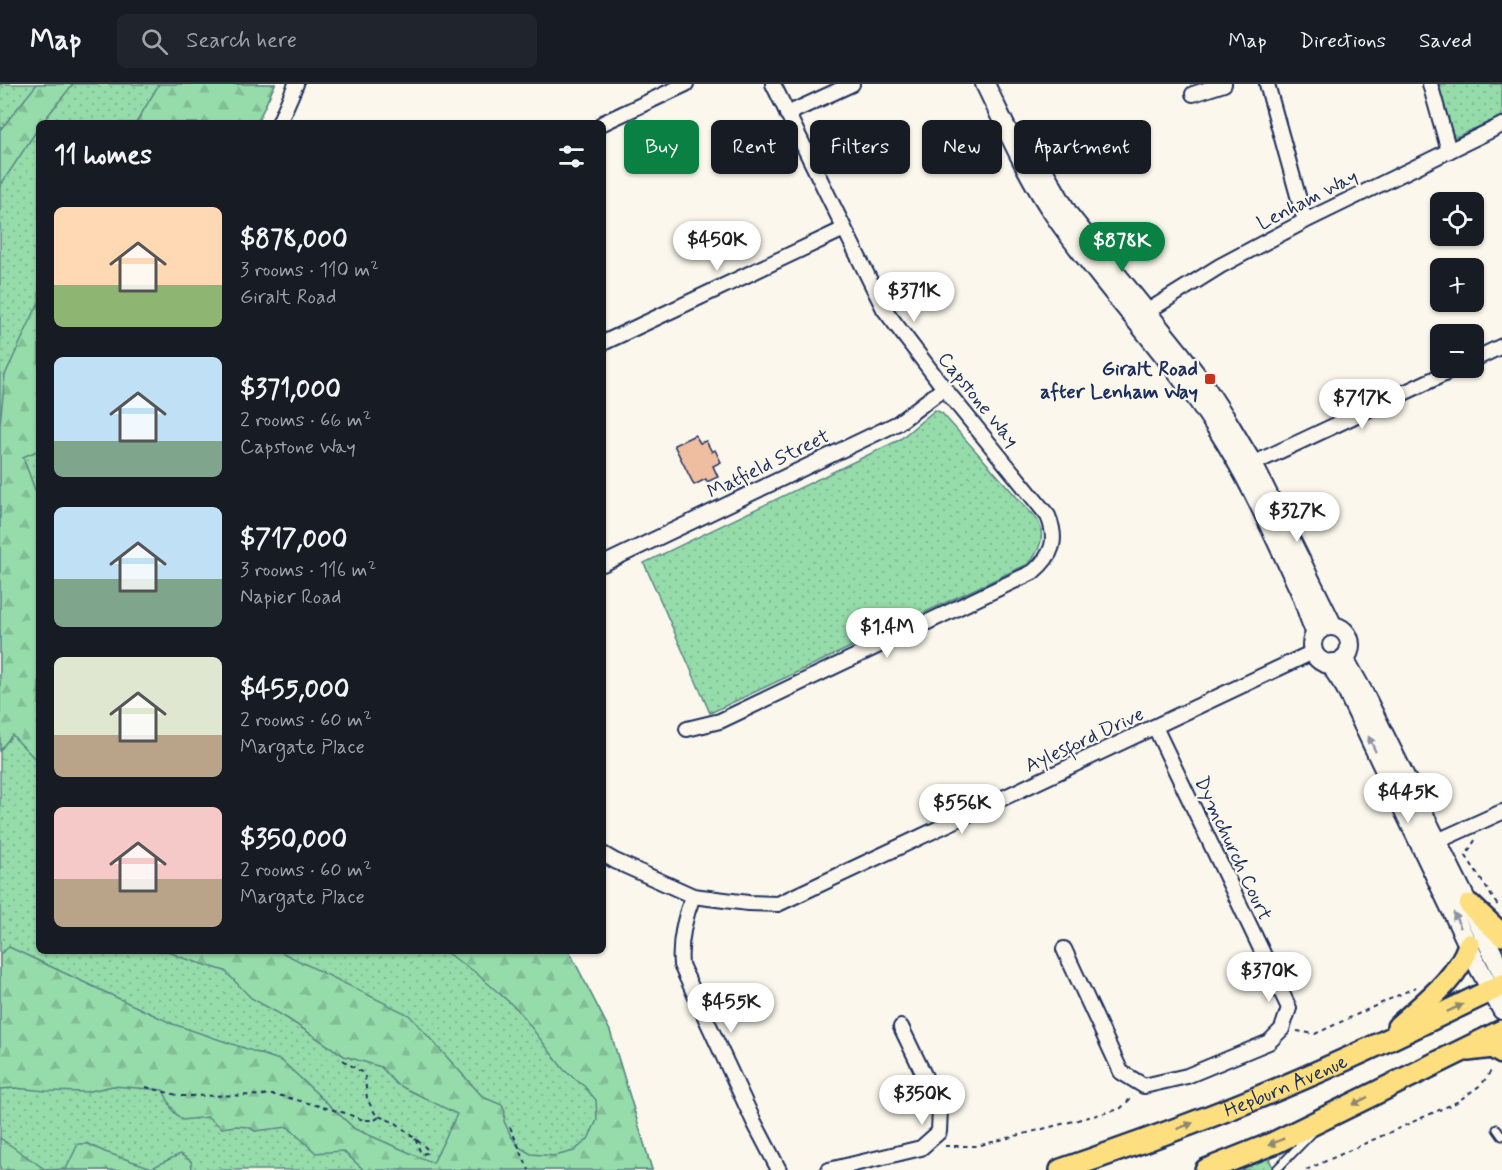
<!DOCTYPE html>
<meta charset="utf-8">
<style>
:root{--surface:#171b24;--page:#20242c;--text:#f1f3f6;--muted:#9ea1a6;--line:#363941;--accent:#0b8043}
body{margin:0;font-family:Mynerve,sans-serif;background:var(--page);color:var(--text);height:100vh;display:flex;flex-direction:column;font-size:22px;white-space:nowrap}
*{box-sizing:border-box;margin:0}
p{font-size:20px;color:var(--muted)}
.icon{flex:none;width:33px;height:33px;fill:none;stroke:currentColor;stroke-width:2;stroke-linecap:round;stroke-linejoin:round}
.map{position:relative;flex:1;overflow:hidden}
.drawer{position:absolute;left:36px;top:36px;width:570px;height:834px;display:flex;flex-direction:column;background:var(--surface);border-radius:9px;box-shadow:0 2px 4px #0004}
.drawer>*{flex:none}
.hud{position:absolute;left:624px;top:36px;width:570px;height:54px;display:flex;gap:12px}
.fabs{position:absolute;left:1430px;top:108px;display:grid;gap:12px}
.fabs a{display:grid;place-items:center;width:54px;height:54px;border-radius:9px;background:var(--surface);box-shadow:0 2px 4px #0004;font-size:30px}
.price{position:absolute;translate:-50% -51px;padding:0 14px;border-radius:21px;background:#fff;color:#222;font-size:20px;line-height:39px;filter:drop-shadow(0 2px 3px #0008)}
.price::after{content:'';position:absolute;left:50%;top:36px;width:18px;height:14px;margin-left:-9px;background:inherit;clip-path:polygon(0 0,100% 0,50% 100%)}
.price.selected{background:var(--accent);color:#fff}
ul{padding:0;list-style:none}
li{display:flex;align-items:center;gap:18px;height:150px;padding:0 18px}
li span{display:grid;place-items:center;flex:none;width:168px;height:120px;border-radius:9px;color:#555}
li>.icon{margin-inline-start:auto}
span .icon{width:72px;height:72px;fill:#fffc;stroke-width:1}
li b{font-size:26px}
h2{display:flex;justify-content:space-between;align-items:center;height:72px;padding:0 18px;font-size:26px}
.chip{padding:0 21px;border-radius:9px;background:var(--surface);box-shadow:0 2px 4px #0004;font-size:21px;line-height:54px}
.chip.selected{background:var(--accent);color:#fff}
header{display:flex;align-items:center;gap:36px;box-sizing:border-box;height:84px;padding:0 30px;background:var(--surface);border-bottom:2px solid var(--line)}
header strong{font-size:28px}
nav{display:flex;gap:33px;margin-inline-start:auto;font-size:21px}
.search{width:420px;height:54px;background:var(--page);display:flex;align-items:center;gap:15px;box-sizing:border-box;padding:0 21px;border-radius:9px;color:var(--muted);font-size:22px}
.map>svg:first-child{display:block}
.grass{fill:url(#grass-dots);stroke:#588684;stroke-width:1.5}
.forest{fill:url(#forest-firs);stroke:#588684;stroke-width:1.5}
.building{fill:#efbda0;stroke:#1b2f5e;stroke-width:1.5}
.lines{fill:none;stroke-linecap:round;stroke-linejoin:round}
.lane-casing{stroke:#1b2f5e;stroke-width:11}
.street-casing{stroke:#1b2f5e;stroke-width:18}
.secondary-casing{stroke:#1b2f5e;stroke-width:22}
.primary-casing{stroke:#1b2f5e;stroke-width:26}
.path{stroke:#1b2f5e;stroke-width:2;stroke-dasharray:4.5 4.5;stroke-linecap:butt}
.lane{stroke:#fbf7ec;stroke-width:7}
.street{stroke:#fbf7ec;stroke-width:14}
.secondary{stroke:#fbf7ec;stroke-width:18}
.primary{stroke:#fddf80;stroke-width:21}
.oneway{fill:#8b93a5}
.oneway2{fill:#8c876f}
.poi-dot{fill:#c8321e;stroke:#fbf7ec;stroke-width:2}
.labels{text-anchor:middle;stroke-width:4.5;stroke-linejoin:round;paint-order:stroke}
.street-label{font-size:20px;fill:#1b2f5e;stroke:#fbf7ec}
.poi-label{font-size:20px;font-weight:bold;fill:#1b2f5e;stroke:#fbf7ec;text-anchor:end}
</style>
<header>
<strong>Map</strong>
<div class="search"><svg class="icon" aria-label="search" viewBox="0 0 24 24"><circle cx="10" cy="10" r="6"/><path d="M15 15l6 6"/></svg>Search here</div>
<nav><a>Map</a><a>Directions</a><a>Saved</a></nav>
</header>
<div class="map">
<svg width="1502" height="1086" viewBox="0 0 1502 1086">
<defs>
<pattern id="grass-dots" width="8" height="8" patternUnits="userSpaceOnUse" patternTransform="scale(1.5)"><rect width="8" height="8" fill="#96dcaa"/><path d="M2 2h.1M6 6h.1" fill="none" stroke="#81bd95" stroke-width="1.8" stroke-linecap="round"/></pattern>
<pattern id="forest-firs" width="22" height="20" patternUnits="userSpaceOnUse" patternTransform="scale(1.5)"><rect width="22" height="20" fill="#96dcaa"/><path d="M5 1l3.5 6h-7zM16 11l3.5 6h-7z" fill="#81bd95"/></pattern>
</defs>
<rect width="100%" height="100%" fill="#fbf7ec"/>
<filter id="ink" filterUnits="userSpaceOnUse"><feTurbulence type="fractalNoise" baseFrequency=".0167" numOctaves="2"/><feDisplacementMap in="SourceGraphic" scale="12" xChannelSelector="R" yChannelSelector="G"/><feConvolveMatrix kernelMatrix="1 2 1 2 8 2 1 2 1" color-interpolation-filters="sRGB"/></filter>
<g filter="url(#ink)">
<path class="grass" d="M0 0H275L257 39H39V867H569L610 947 652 1086H0Z
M1438 0H1502V32L1454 54Z
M935 326 942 329 1038 437C1046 453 1040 467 1028 480L710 629 644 479 899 356Z
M1267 1070 1274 1086H1218Z"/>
<path class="forest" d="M37 0H73L42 39H39V43L0 102V46Z
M159 0H275L257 39H136Z
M39 218V366L23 373 39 417V679L12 651 0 666V341L5 291Z
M9 863 173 940 282 977 355 1045 433 1079 457 1030 396 1000 381 983 344 972 285 933 251 914 225 887 180 873 168 867H279L409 931 483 1013 502 1021 505 1028 504 1037 511 1052 519 1063 531 1070 555 1072 574 1067 588 1055 597 1036 596 1016 584 1002 564 986 518 926 475 888 444 867H569L610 947 652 1086H364L343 1067 316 1069 288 1043 255 1047 248 1043 236 1042 222 1044 208 1033 182 1036 173 1027 163 1006 113 1002 86 1008 46 1007 15 1004 0 1005V870Z
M0 1054 46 1086 66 1085 78 1060H88L105 1068 152 1084 180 1070 191 1077 192 1086H0Z"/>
<path class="building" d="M695 351 700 359 706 357 712 368 715 366 721 378 713 382 718 393 707 398 706 395 694 401 674 361Z"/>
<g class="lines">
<defs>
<path id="lane" d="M1497 1045 1502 1052
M1276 1086 1312 1049"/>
<path id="street" d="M1267 0 1305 137
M1430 0 1449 67
M1193 10 1224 0
M787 30 852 0
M279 39 296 0
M603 39 686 0
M1140 232 1220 182 1305 137 1502 41
M603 259 844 145
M1473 276 1502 262
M1244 384 1457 284
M603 480 898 339 944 304
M687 645 720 637 1033 488C1053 471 1058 456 1048 432L944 304 884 225 773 0
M1431 760 1502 728
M603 770 615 777 693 812 748 819 778 820 1313 568
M693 812C684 835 679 856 681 881L754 1038 779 1086
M1064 865 1121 988 1144 1002 1187 992 1269 958 1282 945 1289 924 1155 643
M829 1086 921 1064 939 1048 940 1024 901 943"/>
<path id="secondary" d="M985 0C1007 45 1027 92 1055 132 1106 206 1169 270 1217 345 1250 396 1274 452 1300 507 1306 521 1309 536 1316 549
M1027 58 1069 131 1182 272 1204 301 1228 338 1253 380 1333 542
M1312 561a19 19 0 1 1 38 0a19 19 0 1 1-38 0Z
M1344 574 1363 608 1502 888
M1333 579 1335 588 1345 603 1479 884 1502 926"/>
<g id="primary">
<path d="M1470 821 1502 851"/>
<path d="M1398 943C1425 918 1457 896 1469 861"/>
<path d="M1468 966 1492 963 1502 969"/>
<path id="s1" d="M1061 1086C1126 1064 1190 1041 1254 1015 1338 981 1420 941 1502 901"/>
<path d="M1206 1086 1274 1059 1502 947"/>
</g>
</defs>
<use href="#lane" class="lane-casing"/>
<use href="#street" class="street-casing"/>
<use href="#secondary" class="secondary-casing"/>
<use href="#primary" class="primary-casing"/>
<path class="path" d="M1475 756 1466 772 1498 822
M1297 947 1315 950 1416 903
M343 976 361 988 365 993 367 1015 376 1031 396 1039 424 1062 428 1066 427 1069 421 1070 415 1054
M146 1003 181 1012 278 1011 345 1029 363 1036H375L379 1033
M510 1043 529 1086
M945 1062H977L1120 1025 1133 1012
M1306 1086 1457 1018 1482 1000 1493 984"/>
<use href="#lane" class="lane"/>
<use href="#street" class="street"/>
<use href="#secondary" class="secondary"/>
<use href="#primary" class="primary"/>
</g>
<defs><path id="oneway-solid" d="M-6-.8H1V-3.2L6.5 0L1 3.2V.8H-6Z" transform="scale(1.5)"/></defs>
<g class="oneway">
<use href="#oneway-solid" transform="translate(1372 660) rotate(-115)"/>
<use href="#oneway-solid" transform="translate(1457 836) rotate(-115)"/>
</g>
<g class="oneway2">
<use href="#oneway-solid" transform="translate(1455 924) rotate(-25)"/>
<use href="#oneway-solid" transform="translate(1360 1017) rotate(153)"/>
<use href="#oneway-solid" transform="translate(1185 1042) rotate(-21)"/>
<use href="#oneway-solid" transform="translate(1276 1058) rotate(156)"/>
</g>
</g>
<rect class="poi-dot" x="1204" y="289" width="12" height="12" rx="3"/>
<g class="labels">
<g class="street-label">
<text transform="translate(1307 115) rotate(-27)" y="7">Lenham Way</text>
<text transform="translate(979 315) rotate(51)" y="7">Capstone Way</text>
<text transform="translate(768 379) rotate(-26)" y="7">Matfield Street</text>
<text transform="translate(1084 655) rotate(-25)" y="7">Aylesford Drive</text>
<text transform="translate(1234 764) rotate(65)" y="7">Dymchurch Court</text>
<text dy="7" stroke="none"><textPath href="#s1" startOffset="240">Hepburn Avenue</textPath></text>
</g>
<g class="poi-label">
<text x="1198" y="291">Giralt Road<tspan x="1198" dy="23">after Lenham Way</tspan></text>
</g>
</g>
</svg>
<div class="fabs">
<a><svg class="icon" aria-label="locate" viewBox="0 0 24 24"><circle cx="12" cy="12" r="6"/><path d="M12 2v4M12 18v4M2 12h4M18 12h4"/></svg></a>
<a>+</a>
<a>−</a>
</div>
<b class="price" style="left:717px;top:188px">$450K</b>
<b class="price selected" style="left:1122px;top:189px">$878K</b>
<b class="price" style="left:914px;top:239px">$371K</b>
<b class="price" style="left:1362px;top:346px">$717K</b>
<b class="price" style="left:1297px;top:459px">$327K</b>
<b class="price" style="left:887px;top:575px">$1.4M</b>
<b class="price" style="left:1408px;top:740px">$445K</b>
<b class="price" style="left:962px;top:751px">$556K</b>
<b class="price" style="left:1269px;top:919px">$370K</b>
<b class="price" style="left:731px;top:950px">$455K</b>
<b class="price" style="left:922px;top:1042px">$350K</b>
<div class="hud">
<a class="chip selected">Buy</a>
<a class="chip">Rent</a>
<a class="chip">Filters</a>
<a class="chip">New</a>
<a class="chip">Apartment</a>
</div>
<section class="drawer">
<h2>11 homes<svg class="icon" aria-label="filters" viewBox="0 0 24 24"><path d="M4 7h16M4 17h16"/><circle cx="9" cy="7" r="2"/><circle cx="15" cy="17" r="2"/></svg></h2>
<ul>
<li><span style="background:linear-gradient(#ffd9b3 65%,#8fb573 0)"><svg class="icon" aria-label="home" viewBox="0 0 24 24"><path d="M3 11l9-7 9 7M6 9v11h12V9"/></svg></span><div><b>$878,000</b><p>3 rooms · 110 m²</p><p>Giralt Road</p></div></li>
<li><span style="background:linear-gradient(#bfe0f5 70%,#7fa58c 0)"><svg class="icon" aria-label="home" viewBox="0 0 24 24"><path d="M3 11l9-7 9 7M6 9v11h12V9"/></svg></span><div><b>$371,000</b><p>2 rooms · 66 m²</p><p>Capstone Way</p></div></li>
<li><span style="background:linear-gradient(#bfe0f5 60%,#7fa58c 0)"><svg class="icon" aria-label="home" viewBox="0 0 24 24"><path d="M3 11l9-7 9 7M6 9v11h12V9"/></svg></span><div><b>$717,000</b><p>3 rooms · 116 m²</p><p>Napier Road</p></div></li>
<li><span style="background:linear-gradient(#dfe7d0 65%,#b9a48a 0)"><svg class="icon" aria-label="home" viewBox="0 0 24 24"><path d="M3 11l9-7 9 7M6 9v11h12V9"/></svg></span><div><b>$455,000</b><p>2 rooms · 60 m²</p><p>Margate Place</p></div></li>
<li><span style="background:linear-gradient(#f6c9c9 60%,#b9a48a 0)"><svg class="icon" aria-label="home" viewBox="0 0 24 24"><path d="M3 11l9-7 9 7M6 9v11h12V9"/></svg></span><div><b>$350,000</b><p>2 rooms · 60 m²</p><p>Margate Place</p></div></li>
</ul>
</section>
</div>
